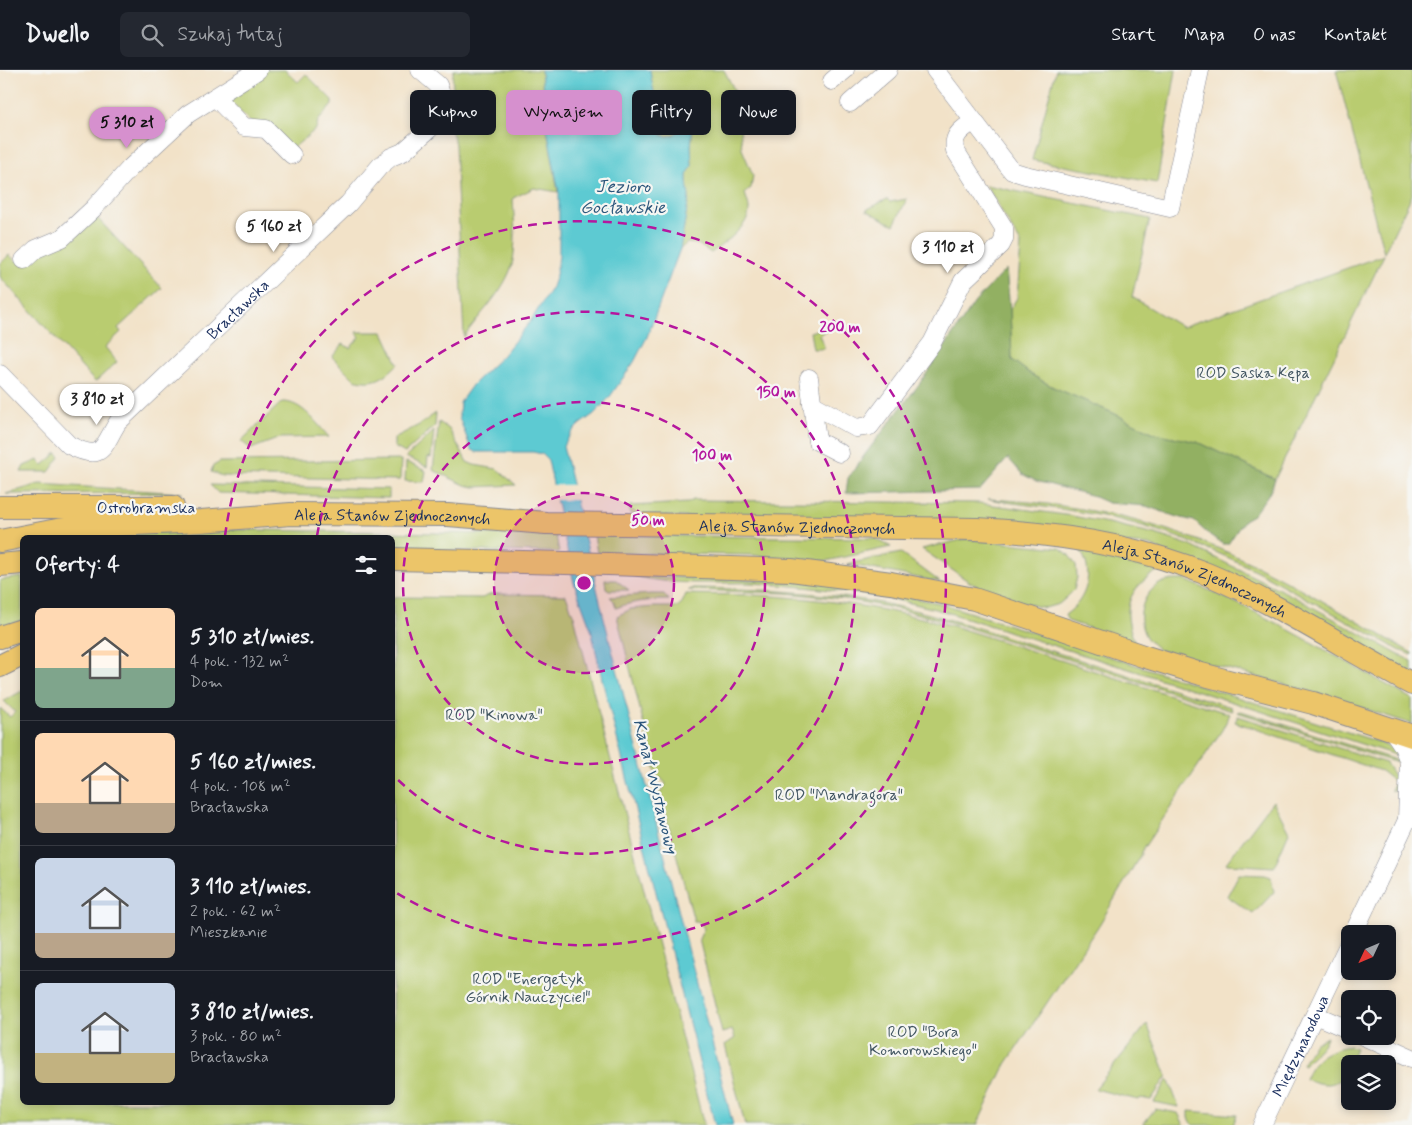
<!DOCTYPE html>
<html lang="pl">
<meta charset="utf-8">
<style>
:root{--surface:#171b24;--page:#242831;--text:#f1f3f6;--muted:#9ea1a6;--line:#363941;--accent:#d690ce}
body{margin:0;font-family:Mynerve,sans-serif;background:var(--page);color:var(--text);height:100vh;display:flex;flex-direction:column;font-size:19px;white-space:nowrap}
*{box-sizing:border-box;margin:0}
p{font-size:16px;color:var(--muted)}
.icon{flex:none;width:28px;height:28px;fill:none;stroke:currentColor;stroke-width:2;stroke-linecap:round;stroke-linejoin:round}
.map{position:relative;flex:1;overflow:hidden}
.details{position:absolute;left:20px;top:465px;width:375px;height:570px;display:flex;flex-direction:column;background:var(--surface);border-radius:8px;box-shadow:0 2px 8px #0003}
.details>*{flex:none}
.hud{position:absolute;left:410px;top:20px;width:475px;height:45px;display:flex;gap:10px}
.needle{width:32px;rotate:226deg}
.controls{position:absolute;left:1341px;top:855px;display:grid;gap:10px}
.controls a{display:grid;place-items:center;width:55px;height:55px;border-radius:8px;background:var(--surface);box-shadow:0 2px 8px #0003;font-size:25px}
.price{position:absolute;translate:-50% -42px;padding:0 11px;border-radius:18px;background:#fff;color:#222;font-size:16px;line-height:32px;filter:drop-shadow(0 1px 2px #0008)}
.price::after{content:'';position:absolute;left:50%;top:30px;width:15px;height:11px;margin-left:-8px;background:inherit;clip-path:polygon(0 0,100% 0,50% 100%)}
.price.current{background:var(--accent);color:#111}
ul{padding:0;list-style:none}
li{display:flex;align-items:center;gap:15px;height:125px;padding:0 15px}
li+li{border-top:1px solid var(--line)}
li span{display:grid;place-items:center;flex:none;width:140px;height:100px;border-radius:8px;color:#555}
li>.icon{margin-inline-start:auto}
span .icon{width:60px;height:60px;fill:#fffc;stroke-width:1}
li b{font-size:21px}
h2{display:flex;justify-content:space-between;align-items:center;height:60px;padding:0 15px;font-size:21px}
.chip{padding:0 18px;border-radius:8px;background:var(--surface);box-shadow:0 2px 8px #0003;font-size:18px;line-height:45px}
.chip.current{background:var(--accent);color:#111}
header{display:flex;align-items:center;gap:30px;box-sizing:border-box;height:70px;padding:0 25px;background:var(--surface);border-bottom:1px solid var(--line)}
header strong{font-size:24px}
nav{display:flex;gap:28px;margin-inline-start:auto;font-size:18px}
.search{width:350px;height:45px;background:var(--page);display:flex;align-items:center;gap:12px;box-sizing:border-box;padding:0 18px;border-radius:8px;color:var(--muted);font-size:19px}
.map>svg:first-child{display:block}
.green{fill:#b9cc70;stroke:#6a7e67}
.forest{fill:#92b062;stroke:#567060}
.water{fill:#5dcad2;stroke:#3c7c98}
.pier{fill:#f2e2c8}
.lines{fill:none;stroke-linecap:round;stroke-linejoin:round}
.minor-casing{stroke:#868893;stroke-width:19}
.major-casing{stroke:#868893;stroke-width:24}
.minor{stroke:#fff;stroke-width:18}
.major{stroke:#ecc569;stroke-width:22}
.ring{fill:none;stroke:#b5179e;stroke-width:2.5;stroke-dasharray:9 6}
.labels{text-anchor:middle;stroke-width:4.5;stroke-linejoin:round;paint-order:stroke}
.street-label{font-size:16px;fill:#1b2f5e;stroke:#f6f6f2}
.park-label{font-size:16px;fill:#425662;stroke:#f6f6f2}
.water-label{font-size:18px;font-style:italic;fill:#2c567b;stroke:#f6f6f2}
.centre{fill:#b5179e;stroke:#f6f6f2;stroke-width:2.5}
.ring-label{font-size:15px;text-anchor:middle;font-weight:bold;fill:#b5179e;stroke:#f6f6f2;stroke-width:4.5;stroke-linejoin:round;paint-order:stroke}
</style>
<header>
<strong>Dwello</strong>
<div class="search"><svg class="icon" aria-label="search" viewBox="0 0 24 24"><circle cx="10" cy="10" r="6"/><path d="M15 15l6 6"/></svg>Szukaj tutaj</div>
<nav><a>Start</a><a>Mapa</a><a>O nas</a><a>Kontakt</a></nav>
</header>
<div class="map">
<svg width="1412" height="1055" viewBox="0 0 1412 1055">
<rect width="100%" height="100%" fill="#f6f6f2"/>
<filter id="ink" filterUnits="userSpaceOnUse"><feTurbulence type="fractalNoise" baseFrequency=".02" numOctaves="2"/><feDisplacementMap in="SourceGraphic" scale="10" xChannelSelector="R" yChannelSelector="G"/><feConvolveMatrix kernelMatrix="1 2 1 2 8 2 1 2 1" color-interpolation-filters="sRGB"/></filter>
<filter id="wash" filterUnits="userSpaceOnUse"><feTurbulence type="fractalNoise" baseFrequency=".0096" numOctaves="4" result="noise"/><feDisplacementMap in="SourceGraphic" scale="20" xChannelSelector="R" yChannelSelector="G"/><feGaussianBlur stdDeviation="1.12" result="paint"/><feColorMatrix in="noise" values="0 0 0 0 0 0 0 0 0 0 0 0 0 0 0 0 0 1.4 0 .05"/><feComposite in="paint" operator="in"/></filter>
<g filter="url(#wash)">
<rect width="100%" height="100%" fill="#f2e2c8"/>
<path class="green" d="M266 0H285L298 12 306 4 332 30V35L318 51 316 59 292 79 250 52 224 25Z
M454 0H541L546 53 558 122 534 118 513 128C514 150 517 174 512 195 504 222 479 244 464 267L455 75 453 65 448 55C464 39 448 19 454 0Z
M650 0H724L737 25 742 79 753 105 751 118 745 123C746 128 749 134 749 139 750 156 724 173 711 183L698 174 687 173 680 179 689 127 687 112V105L692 96 691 76 693 57H698L708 48 704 34 698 30 690 33 687 30 680 37C681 47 683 65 669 66 665 67 661 65 659 62 654 55 657 46 656 39 655 26 651 13 650 0Z
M1056 0H1176L1157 113 1032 90Z
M1336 0H1412V125L1384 183Z
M986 115 1150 149 1132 227 1182 257 1384 185 1275 409 1197 372 1154 363 1113 343 1053 317 1032 305 1012 290 1010 239 1017 228 1021 174Z
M887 129 890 132 907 129 894 155 866 140Z
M88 138 162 218 118 258 121 262 105 277 117 292 95 312 0 207V194L9 185 16 191 43 181Z
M828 256 829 258 819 265 824 276 823 279H813L810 262Z
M356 262H383L398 294C384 308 374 315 354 309L332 287 343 274 350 278 360 267Z
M282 332C302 331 317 354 329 367L280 368 251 379 241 371Z
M436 343 435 356 405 383 394 377V368L419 355Z
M439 352 449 359 467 392 474 395 497 399 516 415 474 417 465 415 433 400Z
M434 361 431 388 428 387 427 397 406 387Z
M57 383 60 387 49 402H21L24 396 38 390 43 395Z
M401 390 400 410 222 406 211 402 213 396 220 392Z
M406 392 426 401 424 412 405 411Z
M39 414 183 423 6 424Z
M210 415 389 419V428L218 423Z
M988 429C1071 433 1152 449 1229 483 1293 511 1352 549 1412 583V585L1399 580 1259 502C1204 475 1146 453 1086 443 1053 437 1020 435 988 429Z
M693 430 979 433 1072 446 1113 454 1155 464 1189 475 1289 524 1399 585 1412 591V604L1150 475 630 444V436L688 433Z
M197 459 556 465 559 482 393 480 392 468H71Z
M594 465 874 468 891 477 826 491 751 485 597 483Z
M965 469 1060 478 1068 484 1076 495 1077 507 1074 520 1067 527 1059 534 1045 538 995 526 968 511 922 479Z
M1080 480 1114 487 1159 500C1127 519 1121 539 1135 573L1068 551 1065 545C1087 530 1095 502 1080 480Z
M901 483 940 512 847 494Z
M634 506 833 513 940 533 1379 672 1390 678 1398 686C1285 649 1172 612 1058 577 1008 562 957 543 906 532 855 522 804 516 752 513 713 512 673 516 634 506Z
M22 507V551L0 557V510Z
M605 510H616L629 520H609L606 518Z
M1177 510H1185C1264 542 1338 588 1412 629V654L1309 621 1159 580C1155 576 1149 572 1146 567 1135 548 1142 523 1161 513 1166 511 1172 510 1177 510Z
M693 518C762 519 832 522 900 537 946 547 991 562 1035 576 1100 596 1165 617 1231 637L1232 641 950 552 898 539 845 529 786 523 688 520Z
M492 524 565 525C570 532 570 539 574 546L704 1055H0V638L10 647 15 642 4 631 22 621V1032H392L393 527 482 528Z
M651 524H664L669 530C650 530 634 531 616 538L614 531 610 527Z
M686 524C719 525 752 524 785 527 841 531 896 541 950 555L1230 644 1222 660 1141 782V784L1099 855 1006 994 977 1055H745L725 975 735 968 732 960 722 963 699 869 704 858 698 851H694L660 723 666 714 661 708H657L617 546 631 539 654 537H677L682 533Z
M1241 641 1399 691V692L1391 691 1237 642Z
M1238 646 1386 693 1398 712 1394 721 1391 720 1395 712 1381 701 1235 652Z
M1273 731 1289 762 1274 797 1227 794 1226 793Z
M1239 804 1265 805 1271 807 1274 822 1253 844 1227 826Z
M1147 954 1167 1006 1151 1030 1141 1028 1138 1030 1095 1019Z
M1327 967C1323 979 1311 985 1304 995L1302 994 1314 974Z
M1350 976 1356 978C1344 1006 1342 1023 1305 1009 1313 988 1328 979 1350 976Z
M1168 1009 1179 1037 1154 1032Z
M1155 1039 1178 1043 1184 1055 1143 1054Z
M1189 1041 1237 1045 1233 1055H1193L1189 1048Z"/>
<path class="forest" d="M1006 199 1010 239 1012 290 1032 305 1053 317 1113 343 1154 363 1197 372 1275 409 1270 422 1253 445 1244 450 1228 474H1223L1207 463 1194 451 1174 446 1146 436 1108 433 1090 425 1036 411 1022 404 1008 388 980 420 846 423 848 408 866 383 920 313 975 232Z"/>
<path class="water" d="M541 0H650C651 13 656 26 657 39 657 48 654 56 660 63 662 66 666 67 670 66 674 65 678 63 679 59 683 50 678 41 682 32L687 30 694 39 691 76 692 96 687 105V112L689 127 680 179 647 267 634 292 609 328 594 344 580 354 573 361 563 376 603 544 733 1055H715L602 609 591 559 574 513 548 390 542 384 533 382H476L471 379 459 347 460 332 473 314 503 285 530 252 552 217 556 205 559 186V123L546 53Z"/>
<path class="pier" d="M551 415H576L580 430H554V422Z"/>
</g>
<g filter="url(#ink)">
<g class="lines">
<defs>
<g id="minor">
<path d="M935 0 1012 101 1025 105 1170 138 1200 0"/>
<path d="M832 11 845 0"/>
<path d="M215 27 244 57 266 59 292 85"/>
<path d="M850 33 888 0"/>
<path d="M24 190 36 179 62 168 93 139 130 98 188 44 258 0"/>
<path id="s1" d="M0 304 69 375C104 393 102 377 118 352L348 134 380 96 391 87 403 82 444 46 445 37 438 15 420 0"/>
<path d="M809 308 817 371 840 383"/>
<path d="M812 334 856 358 870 356 932 273 963 211 1001 175 1004 169V158L955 80C952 64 963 59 974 51"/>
<path d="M1391 658 1403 676 1409 692 1407 750"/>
<path d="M1353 864 1407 750 1412 744"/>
<path d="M1315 945 1350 960"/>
<path d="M1363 966 1412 988"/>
<path id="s2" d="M1262 1055 1350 871"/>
</g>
<g id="major">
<path d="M0 437H173"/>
<path id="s3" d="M0 471 57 460 93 456 201 451 291 444 448 445 546 453 977 459C1055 463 1135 474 1207 504 1279 534 1344 578 1412 614"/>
<path d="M392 489 608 494 791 500 891 513 974 529 1146 587 1201 604 1313 633 1412 666"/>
<path d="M0 495 22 493"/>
<path d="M0 567 22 560"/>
<path d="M0 596 22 585"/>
</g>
</defs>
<use href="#minor" class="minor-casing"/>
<use href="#major" class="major-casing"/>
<use href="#minor" class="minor"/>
<use href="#major" class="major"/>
</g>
</g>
<circle cx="584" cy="513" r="90" fill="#b5179e" fill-opacity=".12"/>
<g class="ring">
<circle cx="584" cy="513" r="90"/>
<circle cx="584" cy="513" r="181"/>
<path d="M317 466A271 271 0 1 1 394 706"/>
<path d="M225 466A362 362 0 1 1 395 822"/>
</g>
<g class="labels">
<g class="street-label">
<text dy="6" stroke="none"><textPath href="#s1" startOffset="330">Bracławska</textPath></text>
<text x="146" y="443">Ostrobramska</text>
<text dy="6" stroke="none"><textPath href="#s3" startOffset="394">Aleja Stanów Zjednoczonych</textPath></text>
<text dy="6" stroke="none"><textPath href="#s3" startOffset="799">Aleja Stanów Zjednoczonych</textPath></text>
<text dy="6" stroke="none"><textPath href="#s3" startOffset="1204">Aleja Stanów Zjednoczonych</textPath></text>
<text dy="6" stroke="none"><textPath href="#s2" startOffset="88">Międzynarodowa</textPath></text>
</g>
<g class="park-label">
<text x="1253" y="308">ROD Saska Kępa</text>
<text x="494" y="650">ROD "Kinowa"</text>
<text x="839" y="730">ROD "Mandragora"</text>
<text x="528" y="914">ROD "Energetyk<tspan x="528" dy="18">Górnik Nauczyciel"</tspan></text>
<text x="923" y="967">ROD "Bora<tspan x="923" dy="18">Komorowskiego"</tspan></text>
</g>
<g class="water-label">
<text x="623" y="122">Jezioro<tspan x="623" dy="21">Gocławskie</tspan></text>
<text transform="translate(656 716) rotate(76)" y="6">Kanał Wystawowy</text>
</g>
</g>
<circle cx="584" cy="513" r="8" class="centre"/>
<g class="ring-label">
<text x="840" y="262">200 m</text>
<text x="776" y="327">150 m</text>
<text x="712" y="390">100 m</text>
<text x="648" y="455">50 m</text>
</g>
</svg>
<div class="controls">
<a><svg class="needle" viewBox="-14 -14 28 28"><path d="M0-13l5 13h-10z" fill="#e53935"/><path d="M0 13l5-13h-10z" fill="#9ea1a6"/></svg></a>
<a><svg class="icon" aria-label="locate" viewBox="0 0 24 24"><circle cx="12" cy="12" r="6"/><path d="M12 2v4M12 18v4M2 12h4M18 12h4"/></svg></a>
<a><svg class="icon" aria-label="layers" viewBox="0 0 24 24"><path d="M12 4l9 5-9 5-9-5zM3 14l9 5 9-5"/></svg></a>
</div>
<b class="price current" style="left:127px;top:79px">5 310 zł</b>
<b class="price" style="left:274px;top:183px">5 160 zł</b>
<b class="price" style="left:948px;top:204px">3 110 zł</b>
<b class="price" style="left:97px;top:356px">3 810 zł</b>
<div class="hud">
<a class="chip">Kupno</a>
<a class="chip current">Wynajem</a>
<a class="chip">Filtry</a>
<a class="chip">Nowe</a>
</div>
<section class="details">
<h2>Oferty: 4<svg class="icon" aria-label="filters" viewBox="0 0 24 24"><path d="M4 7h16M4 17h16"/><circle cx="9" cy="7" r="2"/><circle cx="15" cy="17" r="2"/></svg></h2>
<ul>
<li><span style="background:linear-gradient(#ffd9b3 60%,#7fa58c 0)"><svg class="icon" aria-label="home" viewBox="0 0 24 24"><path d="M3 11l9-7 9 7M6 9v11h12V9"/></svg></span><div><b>5 310 zł/mies.</b><p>4 pok. · 132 m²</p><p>Dom</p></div></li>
<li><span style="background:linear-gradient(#ffd9b3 70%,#b9a48a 0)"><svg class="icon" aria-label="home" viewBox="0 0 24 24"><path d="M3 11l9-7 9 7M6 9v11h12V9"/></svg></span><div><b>5 160 zł/mies.</b><p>4 pok. · 108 m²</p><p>Bracławska</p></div></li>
<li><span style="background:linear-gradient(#c9d6e8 75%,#b9a48a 0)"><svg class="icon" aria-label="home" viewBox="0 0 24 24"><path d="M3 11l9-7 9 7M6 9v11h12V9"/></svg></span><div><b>3 110 zł/mies.</b><p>2 pok. · 62 m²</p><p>Mieszkanie</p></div></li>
<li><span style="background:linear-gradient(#c9d6e8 70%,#c2b280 0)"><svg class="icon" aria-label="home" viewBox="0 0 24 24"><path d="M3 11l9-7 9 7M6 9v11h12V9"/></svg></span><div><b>3 810 zł/mies.</b><p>3 pok. · 80 m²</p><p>Bracławska</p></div></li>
</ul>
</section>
</div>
